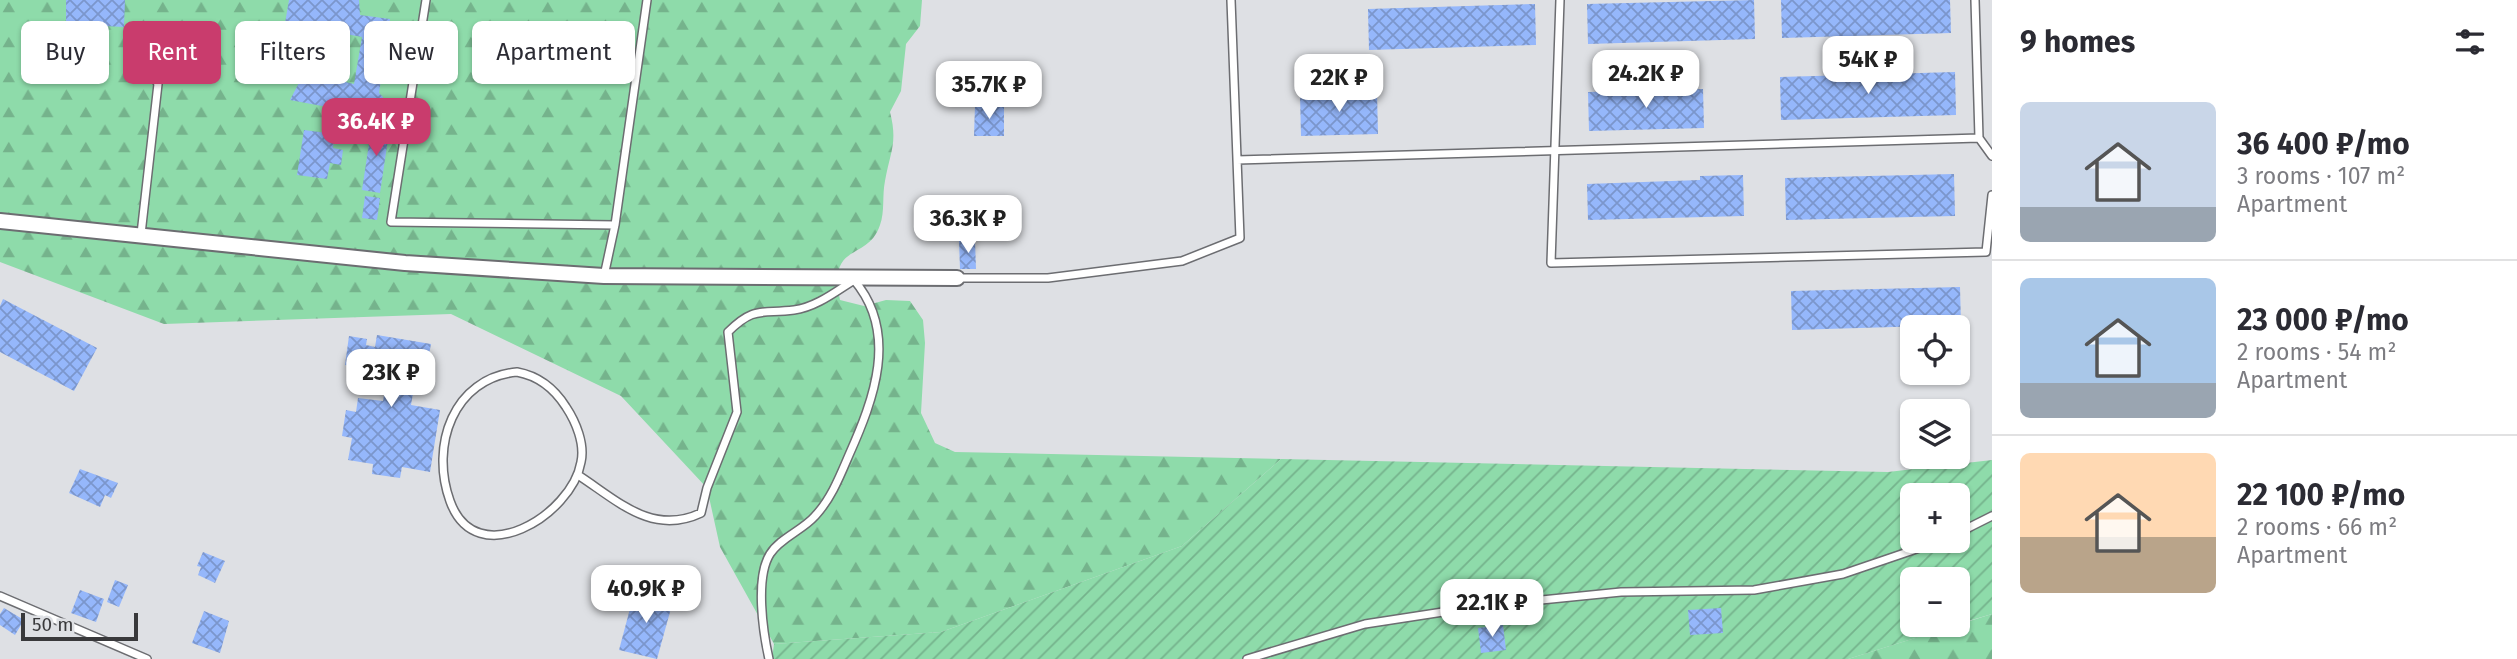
<!DOCTYPE html>
<meta charset="utf-8">
<style>
:root{--surface:#fff;--page:#f2f2f3;--text:#2b2b33;--muted:#7c7c81;--line:#e1e1e2;--accent:#c93c6d}
body{margin:0;font-family:"Fira Sans",sans-serif;background:var(--page);color:var(--text);height:100vh;display:flex;flex-direction:column;font-size:26px;white-space:nowrap}
*{box-sizing:border-box;margin:0}
p{font-size:23px;color:var(--muted)}
.icon{flex:none;width:38px;height:38px;fill:none;stroke:currentColor;stroke-width:2;stroke-linecap:round;stroke-linejoin:round}
.map{position:relative;flex:1;overflow:hidden}
.sheet{display:flex;flex-direction:column;background:var(--surface);width:525px}
.sheet>*{flex:none}
.guide{position:absolute;left:21px;top:21px;width:665px;height:63px;display:flex;gap:14px}
.tools{position:absolute;left:1900px;top:315px;display:grid;gap:14px}
.tools a{display:grid;place-items:center;width:70px;height:70px;border-radius:10px;background:var(--surface);box-shadow:0 2px 5px #0004;font-size:35px}
.scale{position:absolute;left:21px;bottom:18px;width:117px;box-sizing:border-box;padding-left:7px;border:4px solid #39393b;border-top:0;font-size:19px;line-height:24px;white-space:nowrap;color:#39393b;-webkit-text-stroke:5px #dee0e4;paint-order:stroke}
.price{position:absolute;translate:-50% -60px;padding:0 16px;border-radius:14px;background:#fff;color:#222;font-size:23px;line-height:46px;filter:drop-shadow(0 2px 4px #0008)}
.price::after{content:'';position:absolute;left:50%;top:42px;width:21px;height:16px;margin-left:-10px;background:inherit;clip-path:polygon(0 0,100% 0,50% 100%)}
.price.selected{background:var(--accent);color:#fff}
ul{padding:0;list-style:none}
li{display:flex;align-items:center;gap:21px;height:175px;padding:0 28px}
li+li{border-top:2px solid var(--line)}
li span{display:grid;place-items:center;flex:none;width:196px;height:140px;border-radius:10px;color:#555}
li>.icon{margin-inline-start:auto}
span .icon{width:84px;height:84px;fill:#fffc;stroke-width:1}
li b{font-size:30px}
h2{display:flex;justify-content:space-between;align-items:center;height:84px;padding:0 28px;font-size:30px}
.tag{padding:0 24px;border-radius:10px;background:var(--surface);box-shadow:0 2px 5px #0004;font-size:24px;line-height:63px}
.tag.selected{background:var(--accent);color:#fff}
main{display:flex;flex:1;min-height:0}
.map>svg:first-child{display:block}
.forest{fill:url(#forest-firs)}
.garden{fill:url(#garden-furrows);fill-rule:evenodd}
.building{fill:url(#building-cross-hatch)}
.lines{fill:none;stroke-linecap:round;stroke-linejoin:round}
.service-casing{stroke:#6c6d71;stroke-width:10}
.minor-casing{stroke:#6c6d71;stroke-width:18}
.service{stroke:#fff;stroke-width:7}
.minor{stroke:#fff;stroke-width:14}
</style>
<main>
<div class="map">
<svg width="1992" height="659" viewBox="0 0 1992 659">
<defs>
<pattern id="forest-firs" width="22" height="20" patternUnits="userSpaceOnUse" patternTransform="scale(1.75)"><rect width="22" height="20" fill="#8edbaa"/><path d="M5 1l3.5 6h-7zM16 11l3.5 6h-7z" fill="#75b38c"/></pattern>
<pattern id="garden-furrows" width="10" height="10" patternUnits="userSpaceOnUse" patternTransform="scale(1.75)"><rect width="10" height="10" fill="#8edbaa"/><path d="M-1 1l2-2M0 10L10 0M9 11l2-2" fill="none" stroke="#75b38c"/></pattern>
<pattern id="building-cross-hatch" width="8" height="8" patternUnits="userSpaceOnUse" patternTransform="scale(1.75)"><rect width="8" height="8" fill="#95b7fb"/><path d="M0 0l8 8M0 8l8-8" fill="none" stroke="#7b96cc"/></pattern>
</defs>
<rect width="100%" height="100%" fill="#dee0e4"/>
<path class="forest" d="M0 0H922L920 26 906 44 901 91 890 112C898 143 890 152 885 181 882 195 885 212 880 225 868 262 827 241 840 300L864 306 886 300 910 301 923 320 925 343 921 413 935 443 955 452 1281 459 1182 546 941 632 774 644 720 547 707 488 621 396 451 314 164 324 0 262Z
M1992 614V659H1848Z"/>
<path class="garden" d="M1281 459 1888 472 1992 460V614L1958 624V579H1913V625H1957L1848 659H772L774 644 941 632 1182 546ZM1913 495H1958V541H1913Z"/>
<path class="building" d="M66 0H125L124 27 104 26V33L85 32V26H66Z
M289 0H359L360 15 390 19 379 93 383 97 381 112 370 115 290 100 302 77 329 78 354 84 362 37 285 23Z
M1754 0 1755 39 1588 44 1587 4Z
M1781 0H1950L1951 33 1782 38Z
M1535 4 1536 45 1369 50 1368 9Z
M38 47 75 49 74 72 37 71Z
M1955 72 1956 115 1781 120 1780 77Z
M1703 89 1704 128 1589 131 1588 92Z
M1377 92 1378 134 1301 136 1300 94Z
M975 105H1004V136H974Z
M372 124 390 126 380 193 362 190Z
M304 130 335 134 333 148 343 150 341 165 330 163 327 179 297 175Z
M1954 174 1955 216 1786 220 1785 178Z
M1743 175 1744 216 1588 220 1587 184 1700 180V176Z
M365 196 380 198 377 220 362 218Z
M959 241H975L976 269H960Z
M1960 287 1961 325 1792 330 1791 291Z
M3 299 97 348 74 391 0 352V306Z
M377 335 431 344 426 371 417 370 411 405 440 410 430 472 402 467 400 478 372 474 373 464 348 460 352 438 342 436 346 410 356 412 358 398 383 401 388 372 345 365 349 336 367 339 366 345 375 347Z
M80 469 118 483 111 498 105 495 100 507 69 493Z
M203 552 225 561 215 583 198 575 201 567 197 566Z
M115 580 128 585 119 607 107 602Z
M80 590 104 599 96 622 71 613Z
M635 590 673 601 657 659 619 650Z
M4 608 24 620 15 635 0 625V614Z
M1721 608 1723 633 1690 635 1688 610Z
M204 611 229 621 220 653 192 643Z
M1503 625 1506 650 1481 653 1478 628Z"/>
<g class="lines">
<defs>
<path id="service" d="M426 0 391 222 615 225
M1560 0 1551 263 1986 252 1992 195
M128 35 158 84 141 234
M1979 138 1992 156
M1237 160 1979 138 1975 0
M604 276 615 225 647 0
M957 278H1048L1182 261 1240 238 1231 0
M517 372C539 376 554 388 566 407 576 422 585 444 581 462 572 515 476 574 450 501 430 446 453 378 517 372Z
M578 475C618 501 652 536 701 513L707 488 737 412 728 332C754 306 761 314 794 310 816 307 835 292 854 280 899 333 874 399 849 455 840 476 831 499 815 516 803 530 780 538 770 554 755 578 763 632 769 659
M1958 533 1992 516
M0 596 147 659
M1247 659 1365 624 1482 606 1621 592 1754 590 1843 574 1940 541"/>
<path id="minor" d="M0 221 405 263 604 276 957 278"/>
</defs>
<use href="#service" class="service-casing"/>
<use href="#minor" class="minor-casing"/>
<use href="#service" class="service"/>
<use href="#minor" class="minor"/>
</g>
</svg>
<div class="tools">
<a><svg class="icon" aria-label="locate" viewBox="0 0 24 24"><circle cx="12" cy="12" r="6"/><path d="M12 2v4M12 18v4M2 12h4M18 12h4"/></svg></a>
<a><svg class="icon" aria-label="layers" viewBox="0 0 24 24"><path d="M12 4l9 5-9 5-9-5zM3 14l9 5 9-5"/></svg></a>
<a>+</a>
<a>−</a>
</div>
<div class="scale">50 m</div>
<b class="price" style="left:1868px;top:96px">54K ₽</b>
<b class="price" style="left:1646px;top:110px">24.2K ₽</b>
<b class="price" style="left:1339px;top:114px">22K ₽</b>
<b class="price" style="left:989px;top:121px">35.7K ₽</b>
<b class="price selected" style="left:376px;top:158px">36.4K ₽</b>
<b class="price" style="left:968px;top:255px">36.3K ₽</b>
<b class="price" style="left:391px;top:409px">23K ₽</b>
<b class="price" style="left:646px;top:625px">40.9K ₽</b>
<b class="price" style="left:1492px;top:639px">22.1K ₽</b>
<div class="guide">
<a class="tag">Buy</a>
<a class="tag selected">Rent</a>
<a class="tag">Filters</a>
<a class="tag">New</a>
<a class="tag">Apartment</a>
</div>
</div>
<section class="sheet">
<h2>9 homes<svg class="icon" aria-label="filters" viewBox="0 0 24 24"><path d="M4 7h16M4 17h16"/><circle cx="9" cy="7" r="2"/><circle cx="15" cy="17" r="2"/></svg></h2>
<ul>
<li><span style="background:linear-gradient(#c9d6e8 75%,#9aa5b1 0)"><svg class="icon" aria-label="home" viewBox="0 0 24 24"><path d="M3 11l9-7 9 7M6 9v11h12V9"/></svg></span><div><b>36 400 ₽/mo</b><p>3 rooms · 107 m²</p><p>Apartment</p></div></li>
<li><span style="background:linear-gradient(#a9c7e8 75%,#9aa5b1 0)"><svg class="icon" aria-label="home" viewBox="0 0 24 24"><path d="M3 11l9-7 9 7M6 9v11h12V9"/></svg></span><div><b>23 000 ₽/mo</b><p>2 rooms · 54 m²</p><p>Apartment</p></div></li>
<li><span style="background:linear-gradient(#ffd9b3 60%,#b9a48a 0)"><svg class="icon" aria-label="home" viewBox="0 0 24 24"><path d="M3 11l9-7 9 7M6 9v11h12V9"/></svg></span><div><b>22 100 ₽/mo</b><p>2 rooms · 66 m²</p><p>Apartment</p></div></li>
</ul>
</section>
</main>
